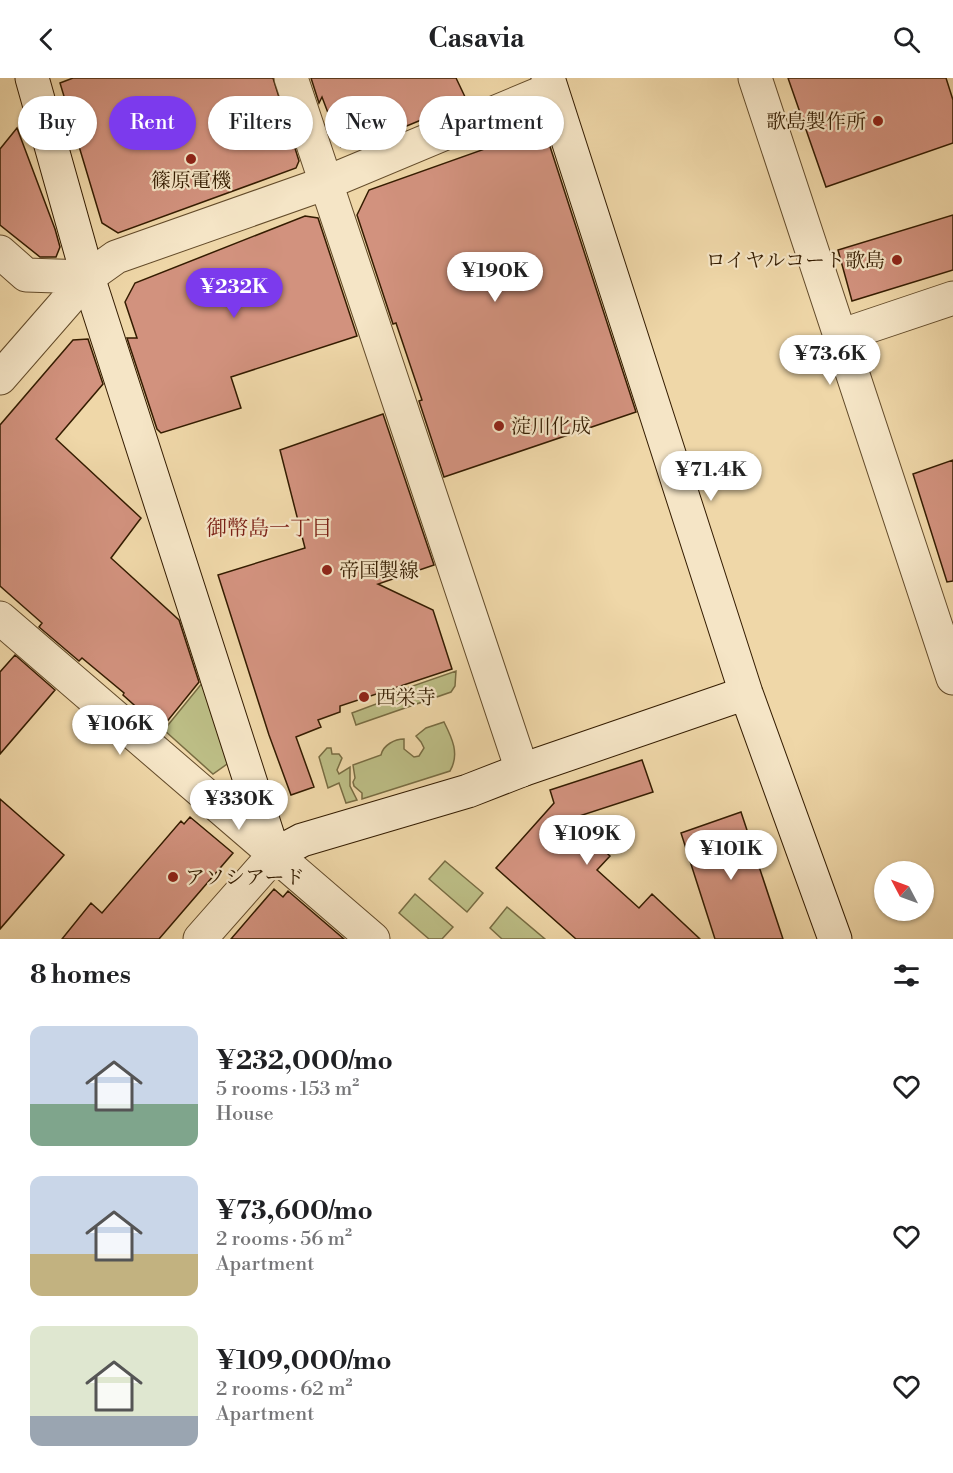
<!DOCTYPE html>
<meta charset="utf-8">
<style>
:root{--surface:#fff;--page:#f2f2f2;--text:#202124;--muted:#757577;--accent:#7c3aed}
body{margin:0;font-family:"Libre Bodoni","Noto Serif JP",serif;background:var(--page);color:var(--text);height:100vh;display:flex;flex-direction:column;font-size:22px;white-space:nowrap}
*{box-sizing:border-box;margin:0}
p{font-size:20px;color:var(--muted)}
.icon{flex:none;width:33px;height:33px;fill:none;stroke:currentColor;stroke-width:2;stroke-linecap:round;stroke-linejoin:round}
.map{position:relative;height:861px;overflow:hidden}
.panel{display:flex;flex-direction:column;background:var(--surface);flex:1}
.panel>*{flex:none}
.hud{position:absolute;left:18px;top:18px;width:600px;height:54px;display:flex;gap:12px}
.needle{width:39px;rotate:311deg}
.fabs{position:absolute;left:874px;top:783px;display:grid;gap:12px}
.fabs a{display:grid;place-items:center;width:60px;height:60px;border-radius:50%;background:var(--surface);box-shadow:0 2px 4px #0004;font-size:30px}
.price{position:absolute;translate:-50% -51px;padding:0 14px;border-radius:21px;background:#fff;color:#222;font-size:20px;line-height:39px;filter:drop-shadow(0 2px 3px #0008)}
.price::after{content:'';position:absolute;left:50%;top:36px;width:18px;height:14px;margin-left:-9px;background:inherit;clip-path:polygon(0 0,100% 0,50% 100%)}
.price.selected{background:var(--accent);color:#fff}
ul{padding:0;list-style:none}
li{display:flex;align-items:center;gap:18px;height:150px;padding:0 30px}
li span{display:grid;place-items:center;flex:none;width:168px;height:120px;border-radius:12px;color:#555}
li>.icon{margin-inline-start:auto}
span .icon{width:72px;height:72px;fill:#fffc;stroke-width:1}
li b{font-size:26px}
h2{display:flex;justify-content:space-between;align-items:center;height:72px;padding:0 30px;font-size:26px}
.pill{padding:0 21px;border-radius:27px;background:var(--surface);box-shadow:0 2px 4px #0004;font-size:21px;line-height:54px}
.pill.selected{background:var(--accent);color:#fff}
header{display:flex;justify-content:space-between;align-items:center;height:78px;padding:0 30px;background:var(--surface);font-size:27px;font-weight:700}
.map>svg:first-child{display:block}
.green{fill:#bcbd85;stroke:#786c42;stroke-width:1.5}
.building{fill:#d2927e;stroke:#341c00;stroke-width:1.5}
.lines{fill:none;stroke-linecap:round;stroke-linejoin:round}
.street-casing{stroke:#634b2a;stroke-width:35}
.secondary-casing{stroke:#341c00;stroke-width:35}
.street{stroke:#f5e5c6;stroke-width:33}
.secondary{stroke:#f5e5c6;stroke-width:33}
.poi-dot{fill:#8f2418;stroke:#f5e5c6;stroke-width:2}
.labels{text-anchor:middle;stroke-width:4.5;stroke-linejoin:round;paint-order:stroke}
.poi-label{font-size:20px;fill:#341c00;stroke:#f5e5c6;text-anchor:start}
.neighbourhood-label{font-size:21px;fill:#7a1f14;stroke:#f5e5c6}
</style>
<header><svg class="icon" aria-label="back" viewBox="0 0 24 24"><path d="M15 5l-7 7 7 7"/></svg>Casavia<svg class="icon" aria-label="search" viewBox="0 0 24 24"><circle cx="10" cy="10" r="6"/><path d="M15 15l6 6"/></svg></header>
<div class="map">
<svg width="953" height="861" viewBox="0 0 953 861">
<rect width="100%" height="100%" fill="#efd7a8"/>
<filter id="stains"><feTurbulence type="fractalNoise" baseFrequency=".00333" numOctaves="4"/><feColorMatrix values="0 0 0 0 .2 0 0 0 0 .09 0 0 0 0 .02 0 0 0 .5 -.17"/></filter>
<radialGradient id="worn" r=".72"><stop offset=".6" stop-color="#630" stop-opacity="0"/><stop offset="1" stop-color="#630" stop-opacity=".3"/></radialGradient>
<path class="green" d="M456 593 455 608 451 614 356 647 352 635 379 625 381 619Z
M203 604 230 684 213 696 164 652Z
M444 644C452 660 460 676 450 693L362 721V715L354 708 353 704 355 700 353 687 381 677C383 667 395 661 404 661V671L414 679 419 678 424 670 421 664 416 658 426 650Z
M327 670H331L332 676H339L342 680 337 692 339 696 350 689V708L357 722 346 725 339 705 328 710 319 679Z
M445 783 483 815 467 834 429 801Z
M415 816 453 849 442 861H429L399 835Z
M507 829 545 861H502L490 850Z"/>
<path class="building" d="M73 0H273L299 83 296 90 118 155 102 145 60 5Z
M311 0H456L467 23 397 52 379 56 341 69 322 19 319 25Z
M788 0H946L953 22V65L826 109Z
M17 50 55 151 60 169 56 179H40L0 147V71Z
M544 50 636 334 444 399 419 323 422 322 396 245 393 246 357 137 369 112Z
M953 137V192L852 223 838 172Z
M305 138 318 140 357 258 231 299 241 330 161 355 157 351 127 260H137L125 224 135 205Z
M88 261 103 306 56 361 141 440 111 480 179 542 199 604 161 651 123 617 124 615 82 580 79 583 39 549 42 545 0 508V347L73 262Z
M383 336 434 487 378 506 433 532 452 591 340 628V634L318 642 321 649 296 659 314 709 291 717 269 657 218 497 305 470 280 372Z
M953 382V503L947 504 913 396Z
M15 577 55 612 0 676V594Z
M642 682 653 714 570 741 610 778 597 792 639 830 652 816 700 861H576L496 790 554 725 550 712Z
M0 721 64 777 0 851Z
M741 734 783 861H715L681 755Z
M190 739 233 775 159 861H62L91 825 102 835 181 743 184 746Z
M274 811 283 819 288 813 344 861H231Z"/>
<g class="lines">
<defs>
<path id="street" d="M291 0 522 692
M755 0 953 600
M0 174 26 197 88 199
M840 258 953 220
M0 300 88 199 116 179 326 105 551 11
M0 540 373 861
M200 861 274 777"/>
<path id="secondary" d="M32 0 88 199 274 777 302 762 468 713 522 692 746 615
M548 0 746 615 835 861"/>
</defs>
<use href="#street" class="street-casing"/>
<use href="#secondary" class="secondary-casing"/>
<use href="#street" class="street"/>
<use href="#secondary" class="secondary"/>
</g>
<g class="poi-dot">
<circle cx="878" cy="43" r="6"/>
<circle cx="191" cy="81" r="6"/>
<circle cx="897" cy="182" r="6"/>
<circle cx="499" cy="348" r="6"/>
<circle cx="327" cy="492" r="6"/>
<circle cx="364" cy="619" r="6"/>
<circle cx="173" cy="799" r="6"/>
</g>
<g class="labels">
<g class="poi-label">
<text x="866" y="50" text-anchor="end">歌島製作所</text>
<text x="191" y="109" text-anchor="middle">篠原電機</text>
<text x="885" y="189" text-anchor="end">ロイヤルコート歌島</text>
<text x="511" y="355">淀川化成</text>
<text x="339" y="499">帝国製線</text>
<text x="376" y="626">西栄寺</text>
<text x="185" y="806">アソシアード</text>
</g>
<g class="neighbourhood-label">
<text x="269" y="457">御幣島一丁目</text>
</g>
</g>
<rect width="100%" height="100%" filter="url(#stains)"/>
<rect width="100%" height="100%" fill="url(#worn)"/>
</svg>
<div class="fabs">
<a><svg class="needle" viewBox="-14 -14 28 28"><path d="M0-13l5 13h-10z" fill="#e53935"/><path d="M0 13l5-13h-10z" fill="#757577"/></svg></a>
</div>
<b class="price" style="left:495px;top:225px">¥190K</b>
<b class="price selected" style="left:234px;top:241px">¥232K</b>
<b class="price" style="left:830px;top:308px">¥73.6K</b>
<b class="price" style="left:711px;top:424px">¥71.4K</b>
<b class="price" style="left:120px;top:678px">¥106K</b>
<b class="price" style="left:239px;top:753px">¥330K</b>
<b class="price" style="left:587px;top:788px">¥109K</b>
<b class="price" style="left:731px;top:803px">¥101K</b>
<div class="hud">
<a class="pill">Buy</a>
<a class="pill selected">Rent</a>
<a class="pill">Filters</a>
<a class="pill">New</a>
<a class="pill">Apartment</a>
</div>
</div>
<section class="panel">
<h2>8 homes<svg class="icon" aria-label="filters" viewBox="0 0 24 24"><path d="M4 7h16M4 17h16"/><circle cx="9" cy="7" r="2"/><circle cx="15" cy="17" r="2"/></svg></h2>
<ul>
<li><span style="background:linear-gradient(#c9d6e8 65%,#7fa58c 0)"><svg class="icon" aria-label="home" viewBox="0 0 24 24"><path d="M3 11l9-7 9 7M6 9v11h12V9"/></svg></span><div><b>¥232,000/mo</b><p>5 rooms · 153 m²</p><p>House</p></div><svg class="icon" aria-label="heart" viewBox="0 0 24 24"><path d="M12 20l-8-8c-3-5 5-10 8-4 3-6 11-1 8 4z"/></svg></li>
<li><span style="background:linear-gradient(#c9d6e8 65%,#c2b280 0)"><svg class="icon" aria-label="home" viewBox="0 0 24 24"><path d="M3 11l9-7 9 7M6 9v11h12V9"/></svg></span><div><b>¥73,600/mo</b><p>2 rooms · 56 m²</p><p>Apartment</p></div><svg class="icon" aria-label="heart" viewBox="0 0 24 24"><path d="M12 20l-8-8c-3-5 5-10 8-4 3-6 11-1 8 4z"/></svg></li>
<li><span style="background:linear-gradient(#dfe7d0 75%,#9aa5b1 0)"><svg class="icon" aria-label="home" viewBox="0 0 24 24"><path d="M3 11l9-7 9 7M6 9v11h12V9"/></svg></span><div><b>¥109,000/mo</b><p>2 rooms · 62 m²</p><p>Apartment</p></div><svg class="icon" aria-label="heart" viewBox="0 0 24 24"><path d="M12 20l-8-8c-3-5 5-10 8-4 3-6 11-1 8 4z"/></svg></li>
</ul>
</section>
